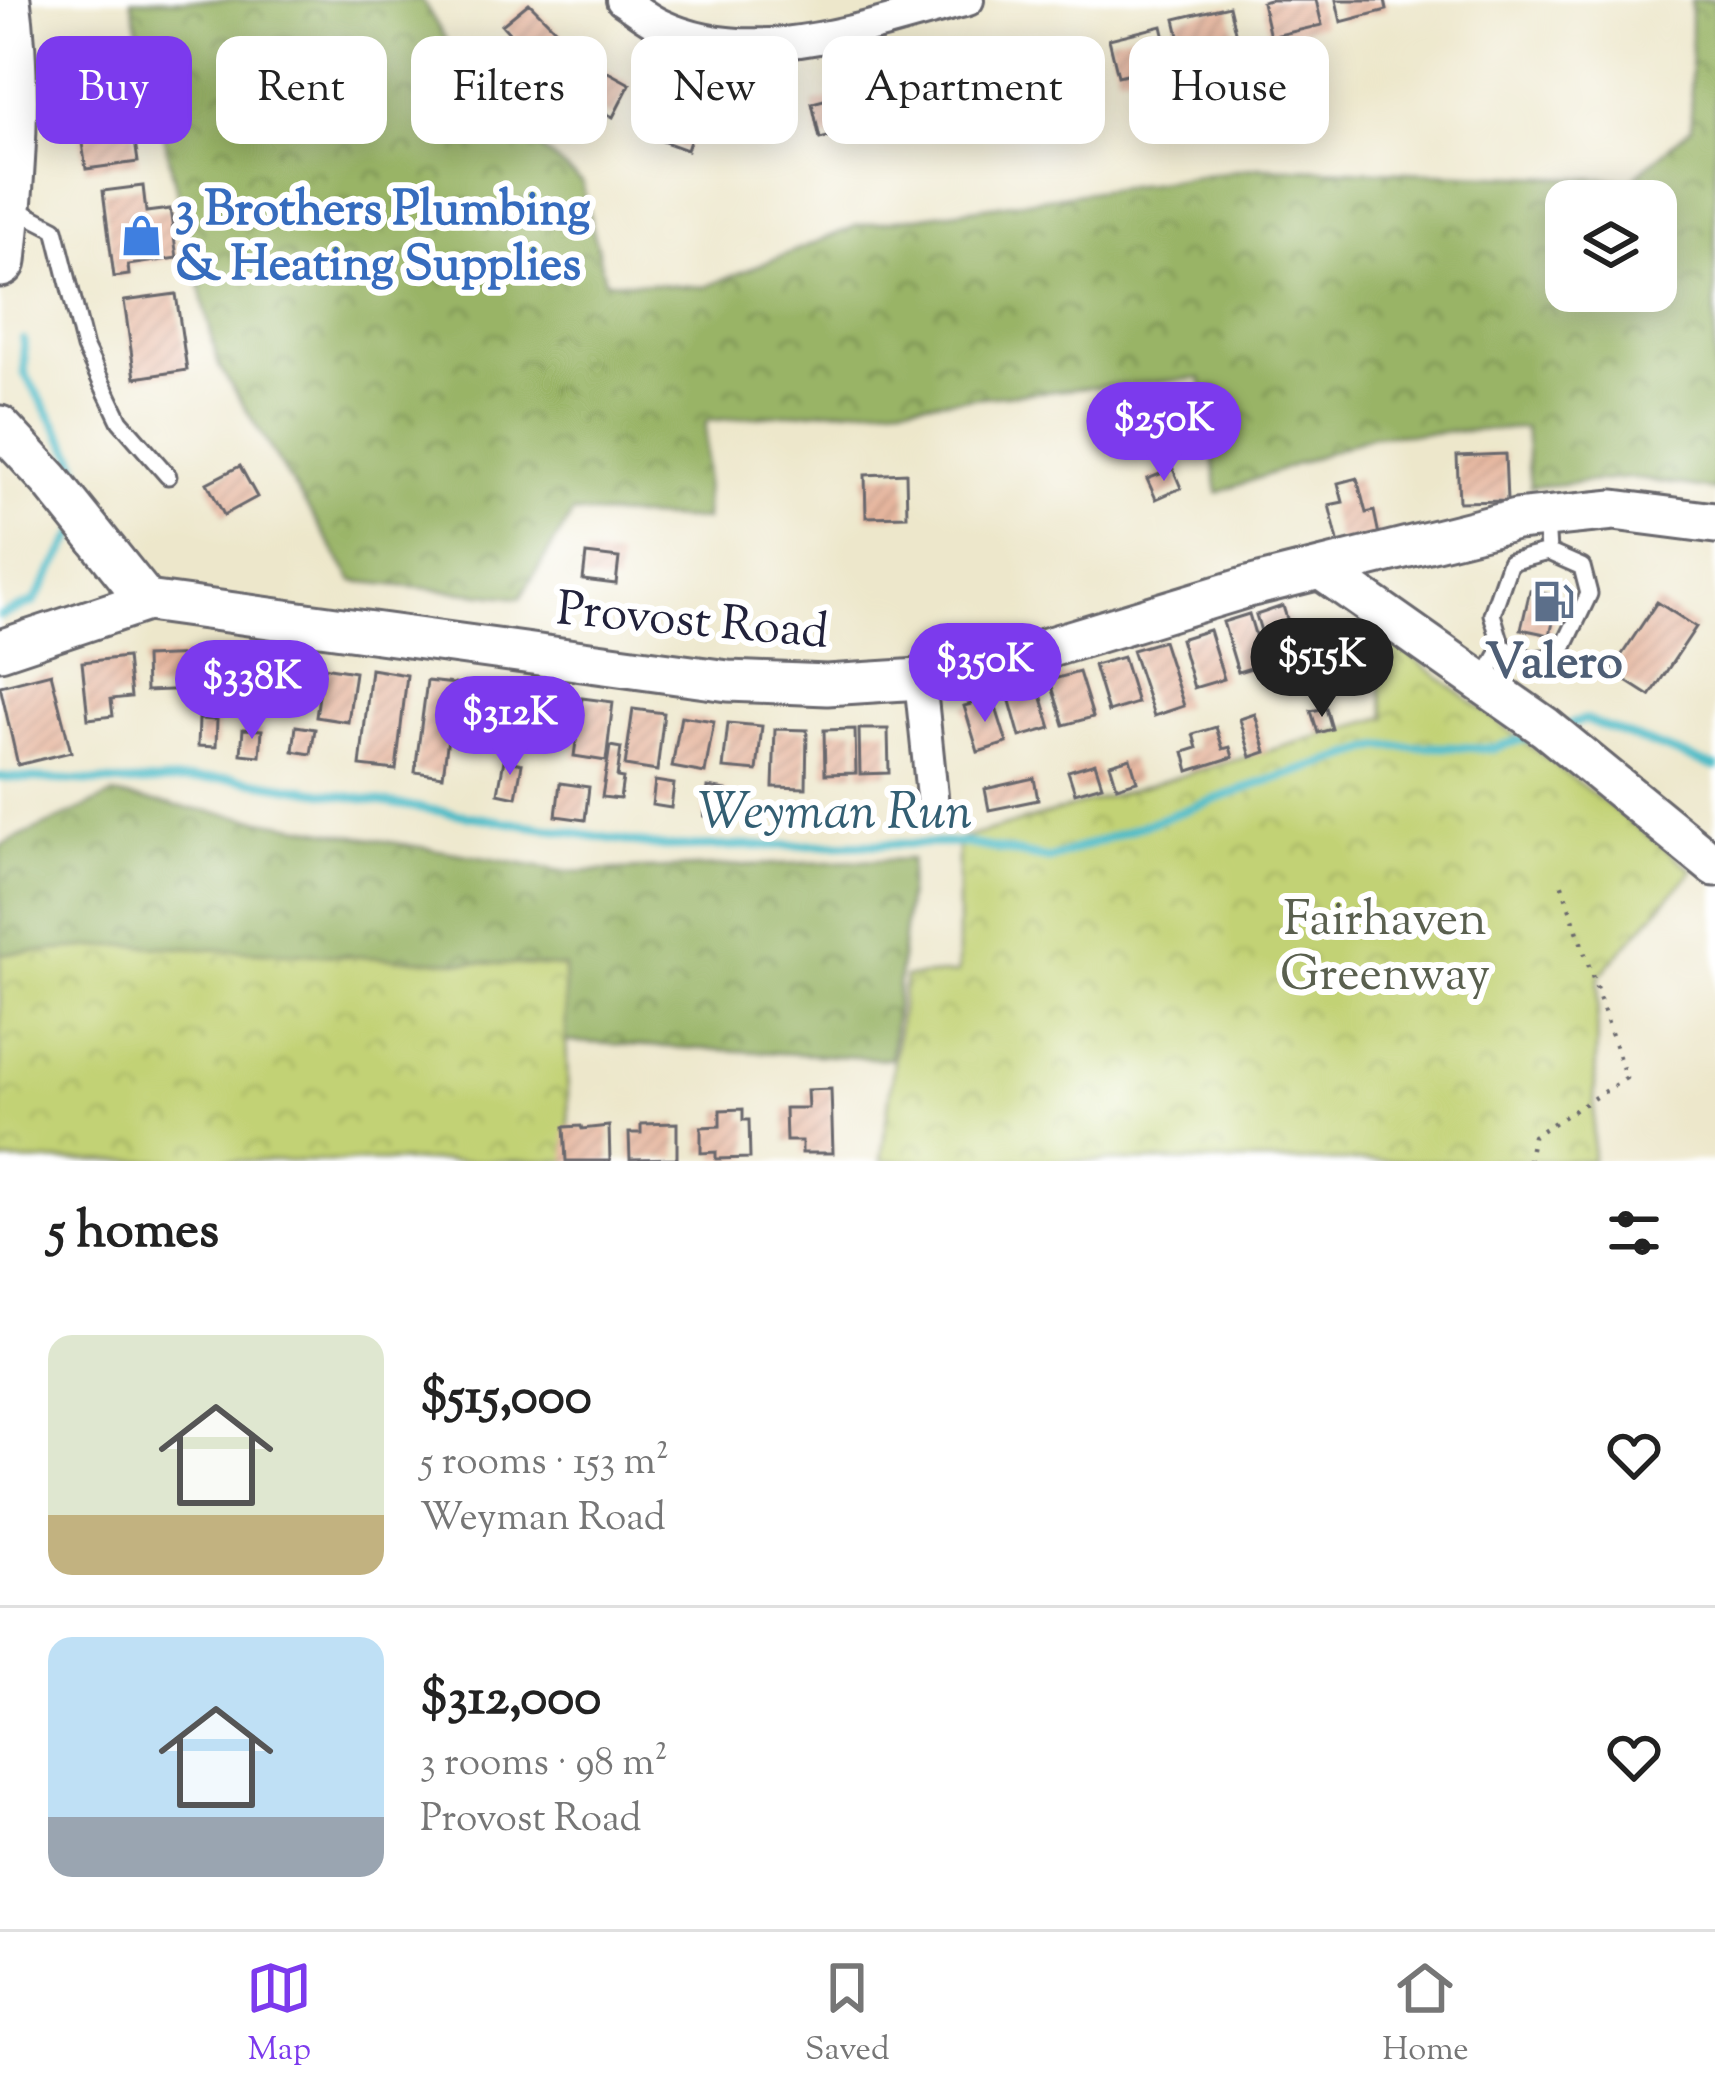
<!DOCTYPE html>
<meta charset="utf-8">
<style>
:root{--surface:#fff;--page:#f2f2f2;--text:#222;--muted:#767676;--line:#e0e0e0;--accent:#7c3aed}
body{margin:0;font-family:"Sorts Mill Goudy",serif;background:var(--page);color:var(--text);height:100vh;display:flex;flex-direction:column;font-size:45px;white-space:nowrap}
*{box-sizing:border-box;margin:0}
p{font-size:39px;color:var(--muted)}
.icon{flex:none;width:66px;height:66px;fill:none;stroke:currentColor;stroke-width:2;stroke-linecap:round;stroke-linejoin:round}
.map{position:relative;height:1161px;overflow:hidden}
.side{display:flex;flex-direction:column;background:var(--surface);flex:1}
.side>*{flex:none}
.hud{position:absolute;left:36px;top:36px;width:1644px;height:108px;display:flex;gap:24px}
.controls{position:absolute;left:1545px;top:180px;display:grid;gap:24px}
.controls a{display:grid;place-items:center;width:132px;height:132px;border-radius:24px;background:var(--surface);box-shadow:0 6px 30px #0003;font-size:60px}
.price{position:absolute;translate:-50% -102px;padding:0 27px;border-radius:42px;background:var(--accent);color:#fff;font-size:39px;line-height:78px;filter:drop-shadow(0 3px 6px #0008)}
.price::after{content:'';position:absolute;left:50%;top:72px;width:36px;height:27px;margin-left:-18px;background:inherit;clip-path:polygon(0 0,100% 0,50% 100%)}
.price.on{background:#222;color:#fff}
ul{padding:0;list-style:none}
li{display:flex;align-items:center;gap:36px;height:300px;padding:0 48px}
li+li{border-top:3px solid var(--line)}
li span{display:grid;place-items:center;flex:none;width:336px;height:240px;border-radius:24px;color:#555}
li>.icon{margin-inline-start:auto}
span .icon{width:144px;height:144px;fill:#fffc;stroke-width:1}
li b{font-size:51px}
h2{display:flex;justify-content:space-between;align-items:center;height:144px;padding:0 48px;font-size:51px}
.tag{padding:0 42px;border-radius:24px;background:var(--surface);box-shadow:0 6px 30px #0003;font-size:42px;line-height:108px}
.tag.on{background:var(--accent);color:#fff}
.dock{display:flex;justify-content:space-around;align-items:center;height:168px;border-top:3px solid var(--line);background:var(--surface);font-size:33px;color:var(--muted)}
.dock a{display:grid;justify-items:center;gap:6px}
.dock .on{color:var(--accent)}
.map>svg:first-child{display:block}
.forest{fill:url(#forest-crowns);stroke:#5e6b50;stroke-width:3;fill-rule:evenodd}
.park{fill:url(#park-crowns);stroke:#727a58;stroke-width:3}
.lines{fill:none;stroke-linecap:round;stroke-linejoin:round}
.stream{stroke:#4dbbc6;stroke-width:9}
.building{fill:url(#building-hatch)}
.service-casing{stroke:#69676d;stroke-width:21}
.minor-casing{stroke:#69676d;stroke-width:36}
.tertiary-casing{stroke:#69676d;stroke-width:45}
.trunk-casing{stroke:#69676d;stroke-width:57}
.path{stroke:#69676d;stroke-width:4.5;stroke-dasharray:3 9;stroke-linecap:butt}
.service{stroke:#fff;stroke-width:15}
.minor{stroke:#fff;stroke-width:30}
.tertiary{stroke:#fff;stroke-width:39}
.trunk{stroke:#fff;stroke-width:51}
.labels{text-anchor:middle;stroke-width:12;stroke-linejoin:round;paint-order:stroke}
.shop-label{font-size:48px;font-weight:bold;fill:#366cbe;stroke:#fff;text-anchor:start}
.street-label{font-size:48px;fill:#22223b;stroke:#fff}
.service-label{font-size:48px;font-weight:bold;fill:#4e5e75;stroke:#fff}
.park-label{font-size:48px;fill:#5a604f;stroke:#fff}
.water-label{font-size:51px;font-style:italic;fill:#335f73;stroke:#fff}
</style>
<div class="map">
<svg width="1715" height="1161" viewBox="0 0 1715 1161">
<defs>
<pattern id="forest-crowns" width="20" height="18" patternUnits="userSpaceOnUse" patternTransform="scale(3)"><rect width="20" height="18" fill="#99b466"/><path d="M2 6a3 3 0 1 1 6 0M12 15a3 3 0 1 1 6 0" fill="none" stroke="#7c9255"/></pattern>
<pattern id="park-crowns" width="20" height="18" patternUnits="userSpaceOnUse" patternTransform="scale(3)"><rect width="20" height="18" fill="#c2d275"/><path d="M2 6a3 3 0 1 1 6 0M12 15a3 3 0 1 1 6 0" fill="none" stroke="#a6b466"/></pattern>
<pattern id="building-hatch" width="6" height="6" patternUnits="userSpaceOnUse" patternTransform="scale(3)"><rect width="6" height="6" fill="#e6b69e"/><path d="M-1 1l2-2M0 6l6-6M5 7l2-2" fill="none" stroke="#c59c89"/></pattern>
</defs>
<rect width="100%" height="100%" fill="#fff"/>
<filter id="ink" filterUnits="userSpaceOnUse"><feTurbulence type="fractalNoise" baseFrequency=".00833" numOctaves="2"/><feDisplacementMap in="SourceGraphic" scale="24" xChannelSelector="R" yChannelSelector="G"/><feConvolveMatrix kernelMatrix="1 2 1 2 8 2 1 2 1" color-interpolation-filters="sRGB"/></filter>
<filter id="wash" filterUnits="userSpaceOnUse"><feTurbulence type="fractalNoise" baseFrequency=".004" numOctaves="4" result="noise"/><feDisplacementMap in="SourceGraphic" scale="48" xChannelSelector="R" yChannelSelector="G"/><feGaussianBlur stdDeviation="2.7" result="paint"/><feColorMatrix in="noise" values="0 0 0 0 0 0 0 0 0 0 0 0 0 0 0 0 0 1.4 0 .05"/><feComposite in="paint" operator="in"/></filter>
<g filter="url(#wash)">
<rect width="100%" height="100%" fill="#ede7cb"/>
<path class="forest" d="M131 0H422L479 96 582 183 605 281 705 287 856 226 1259 167 1631 180 1691 128V0H1715V490L1630 478 1530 487 1525 428 1372 436 1218 493 1201 378 706 421 705 520 573 513 520 598 353 581 219 366ZM1656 201V291H1566V201Z
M113 795 568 872 911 859 891 1059 537 1040 135 1161 0 1154V846Z"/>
<path class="park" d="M1365 621 1693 870 1599 976 1592 1161H881L905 977 958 973V840L1386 717Z
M125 945 564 967 570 1161H0V954Z"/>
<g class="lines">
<path class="stream" d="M23 340 25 374 74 455 89 504
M0 616 34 602 77 530
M1561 727 1585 720 1715 767
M0 777 127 783 232 778 663 847 965 843 1049 859 1264 782 1381 746 1494 748 1534 736"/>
</g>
<g id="blocks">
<path class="building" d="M1270 0H1316L1322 25 1270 37 1262 2Z
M1336 0H1385L1387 10 1341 22Z
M529 3 565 39 539 65 535 62 527 74 508 57 518 43 502 25Z
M1229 6 1238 45 1184 57 1175 19Z
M1162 26 1171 64 1118 76 1109 39Z
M1076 45 1085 80 1042 91 1033 56Z
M1005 56 1017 96 970 110 958 70Z
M584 59 630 84 613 117 566 92Z
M125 71 138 162 86 169 72 78Z
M934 77 943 112 895 124 886 89Z
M858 91 867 127 820 139 812 103Z
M652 108 696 123 687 150 643 134Z
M784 108 786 138 747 141 745 111Z
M143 186 146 212 170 209 177 258 128 265 129 275 114 277 103 191Z
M176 294 187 370 135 378 124 301Z
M1505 454 1507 501 1459 502 1457 456Z
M240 466 257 497 224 515 207 483Z
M1173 469 1181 488 1156 499 1147 479Z
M906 473 907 516 866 517 865 475Z
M1357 478 1366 513 1374 511 1379 535 1339 545 1329 505 1343 502 1338 483Z
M586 554 619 558 616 584 583 580Z
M1530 590 1559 597 1550 635 1521 629Z
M1657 602 1696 627 1650 696 1611 671Z
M1283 606 1298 654 1271 663 1256 615Z
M1249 614 1264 664 1238 672 1223 622Z
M1209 630 1224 679 1194 688 1180 639Z
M1163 641 1184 706 1154 716 1132 650Z
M221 650 251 654 246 696 215 692Z
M195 655 196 689 146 691 145 657Z
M127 657 131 697 111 699 113 716 88 719 82 662Z
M1123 657 1137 703 1108 712 1094 665Z
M271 660 303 664 298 704 266 700Z
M323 667 355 672 348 722 316 717Z
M371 669 407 675 396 770 360 766Z
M1079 672 1093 717 1064 725 1050 680Z
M51 673 71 752 18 765 0 686Z
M427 681 455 684 443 776 415 772Z
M1038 685 1051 728 1020 737 1008 694Z
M478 689 507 693 502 733 473 729Z
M530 693 561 697 554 749 524 745Z
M582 698 613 702 606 761 574 756Z
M993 698 1007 743 978 752 964 706Z
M1326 708 1332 729 1318 733 1311 711Z
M633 709 664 713 657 771 625 766Z
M1255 714 1266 752 1251 757 1240 719Z
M681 716 714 721 705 773 672 767Z
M199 719 217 720 216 747 198 746Z
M728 723 762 726 757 771 723 768Z
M296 726 315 729 311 754 293 751Z
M1216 727 1223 749 1230 747 1233 757 1189 771 1184 752 1197 748 1193 734Z
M243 729 262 730 260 756 241 754Z
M775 729 807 730 806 788 773 787Z
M855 729 856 773 825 774 824 730Z
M859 729H888L889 773 860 774Z
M610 746 621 748 617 777 623 778 620 799 602 797Z
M1130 758 1137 781 1117 787 1110 764Z
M504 760 522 764 516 797 498 793Z
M1095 763 1102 785 1075 793 1068 771Z
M1034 778 1038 800 989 810 985 789Z
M655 781 674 784 671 808 652 805Z
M560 783 589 787 585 820 556 816Z
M708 787 726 790 722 818 704 816Z
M831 1089 833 1153H802V1141H786L785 1108H808L807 1090Z
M743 1109V1120H749L750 1158 716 1159V1152L701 1153V1127L720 1126V1110Z
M677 1123V1158L630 1159 629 1133H641V1124Z
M581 1126 582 1129 609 1126 610 1161H566L564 1127Z"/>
</g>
</g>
<g filter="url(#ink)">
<use href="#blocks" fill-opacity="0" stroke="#69676d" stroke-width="3"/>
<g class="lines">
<defs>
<path id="service" d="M14 208 55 229 85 348 120 421 168 476
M1502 647 1492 614 1510 562 1548 552
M1484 679 1502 647 1530 659 1559 657 1589 594 1582 567 1548 552 1546 519"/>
<path id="minor" d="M622 0C634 8 647 19 661 25 759 71 870 24 968 0
M920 679 933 806"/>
<path id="tertiary" d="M0 426 49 479 147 601
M1322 570 1545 727 1715 866
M0 650 147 601 728 681 827 685 920 679 1027 654 1248 587 1516 520 1614 510 1715 523"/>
<path id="trunk" d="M0 261C9 173 16 88 4 0"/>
</defs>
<use href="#service" class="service-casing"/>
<use href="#minor" class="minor-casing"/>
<use href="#tertiary" class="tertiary-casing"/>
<use href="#trunk" class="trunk-casing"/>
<path class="path" d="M1529 1161 1533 1136 1626 1078 1561 882"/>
<use href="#service" class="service"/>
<use href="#minor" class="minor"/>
<use href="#tertiary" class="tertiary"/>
<use href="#trunk" class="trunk"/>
</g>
</g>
<defs>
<symbol id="shop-bare" viewBox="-9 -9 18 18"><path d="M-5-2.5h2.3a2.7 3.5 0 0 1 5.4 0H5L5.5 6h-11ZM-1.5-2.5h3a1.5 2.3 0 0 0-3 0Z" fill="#3f7fe0" stroke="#fff" stroke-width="2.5" paint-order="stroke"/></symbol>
<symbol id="fuel-bare" viewBox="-9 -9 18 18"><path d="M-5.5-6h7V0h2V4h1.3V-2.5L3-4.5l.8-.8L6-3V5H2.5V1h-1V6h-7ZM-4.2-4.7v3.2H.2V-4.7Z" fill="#5c6f8a" stroke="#fff" stroke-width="2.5" paint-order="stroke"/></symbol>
</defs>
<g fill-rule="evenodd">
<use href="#shop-bare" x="112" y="206" width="59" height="59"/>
<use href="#fuel-bare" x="1524" y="572" width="59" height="59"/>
</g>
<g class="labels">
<g class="shop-label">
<text x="175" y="224">3 Brothers Plumbing<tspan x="175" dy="55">&amp; Heating Supplies</tspan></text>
</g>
<g class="street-label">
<text transform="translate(693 618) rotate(5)" y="17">Provost Road</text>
</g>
<g class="service-label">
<text x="1554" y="677">Valero</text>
</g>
<g class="park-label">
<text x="1385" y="934">Fairhaven<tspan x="1385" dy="55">Greenway</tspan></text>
</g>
<g class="water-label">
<text x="835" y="827">Weyman Run</text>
</g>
</g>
</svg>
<div class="controls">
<a><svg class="icon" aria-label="layers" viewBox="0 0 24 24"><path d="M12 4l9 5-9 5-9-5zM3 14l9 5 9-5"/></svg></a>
</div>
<b class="price" style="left:1164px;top:484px">$250K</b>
<b class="price on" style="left:1322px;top:720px">$515K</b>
<b class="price" style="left:985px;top:725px">$350K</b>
<b class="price" style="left:252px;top:742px">$338K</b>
<b class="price" style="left:510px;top:778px">$312K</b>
<div class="hud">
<a class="tag on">Buy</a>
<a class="tag">Rent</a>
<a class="tag">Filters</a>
<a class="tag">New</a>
<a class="tag">Apartment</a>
<a class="tag">House</a>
</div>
</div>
<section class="side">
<h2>5 homes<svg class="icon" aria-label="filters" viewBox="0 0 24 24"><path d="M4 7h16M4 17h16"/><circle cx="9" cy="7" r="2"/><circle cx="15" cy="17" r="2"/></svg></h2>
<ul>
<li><span style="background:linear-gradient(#dfe7d0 75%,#c2b280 0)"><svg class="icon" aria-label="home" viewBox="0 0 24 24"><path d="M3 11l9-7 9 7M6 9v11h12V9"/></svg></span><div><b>$515,000</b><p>5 rooms · 153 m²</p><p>Weyman Road</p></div><svg class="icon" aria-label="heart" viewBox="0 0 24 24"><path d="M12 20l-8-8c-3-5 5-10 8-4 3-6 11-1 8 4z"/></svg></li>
<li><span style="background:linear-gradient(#bfe0f5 75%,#9aa5b1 0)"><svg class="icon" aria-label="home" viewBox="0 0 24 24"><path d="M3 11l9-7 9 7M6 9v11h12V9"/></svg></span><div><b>$312,000</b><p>3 rooms · 98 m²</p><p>Provost Road</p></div><svg class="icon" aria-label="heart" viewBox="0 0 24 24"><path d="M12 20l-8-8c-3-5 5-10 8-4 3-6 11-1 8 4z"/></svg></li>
</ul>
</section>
<nav class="dock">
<a class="on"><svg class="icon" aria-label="map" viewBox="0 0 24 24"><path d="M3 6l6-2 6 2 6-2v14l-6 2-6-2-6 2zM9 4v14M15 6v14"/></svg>Map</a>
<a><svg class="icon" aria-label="saved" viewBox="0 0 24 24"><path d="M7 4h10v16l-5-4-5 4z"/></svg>Saved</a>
<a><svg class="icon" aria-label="home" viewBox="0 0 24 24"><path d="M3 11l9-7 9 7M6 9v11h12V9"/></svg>Home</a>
</nav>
